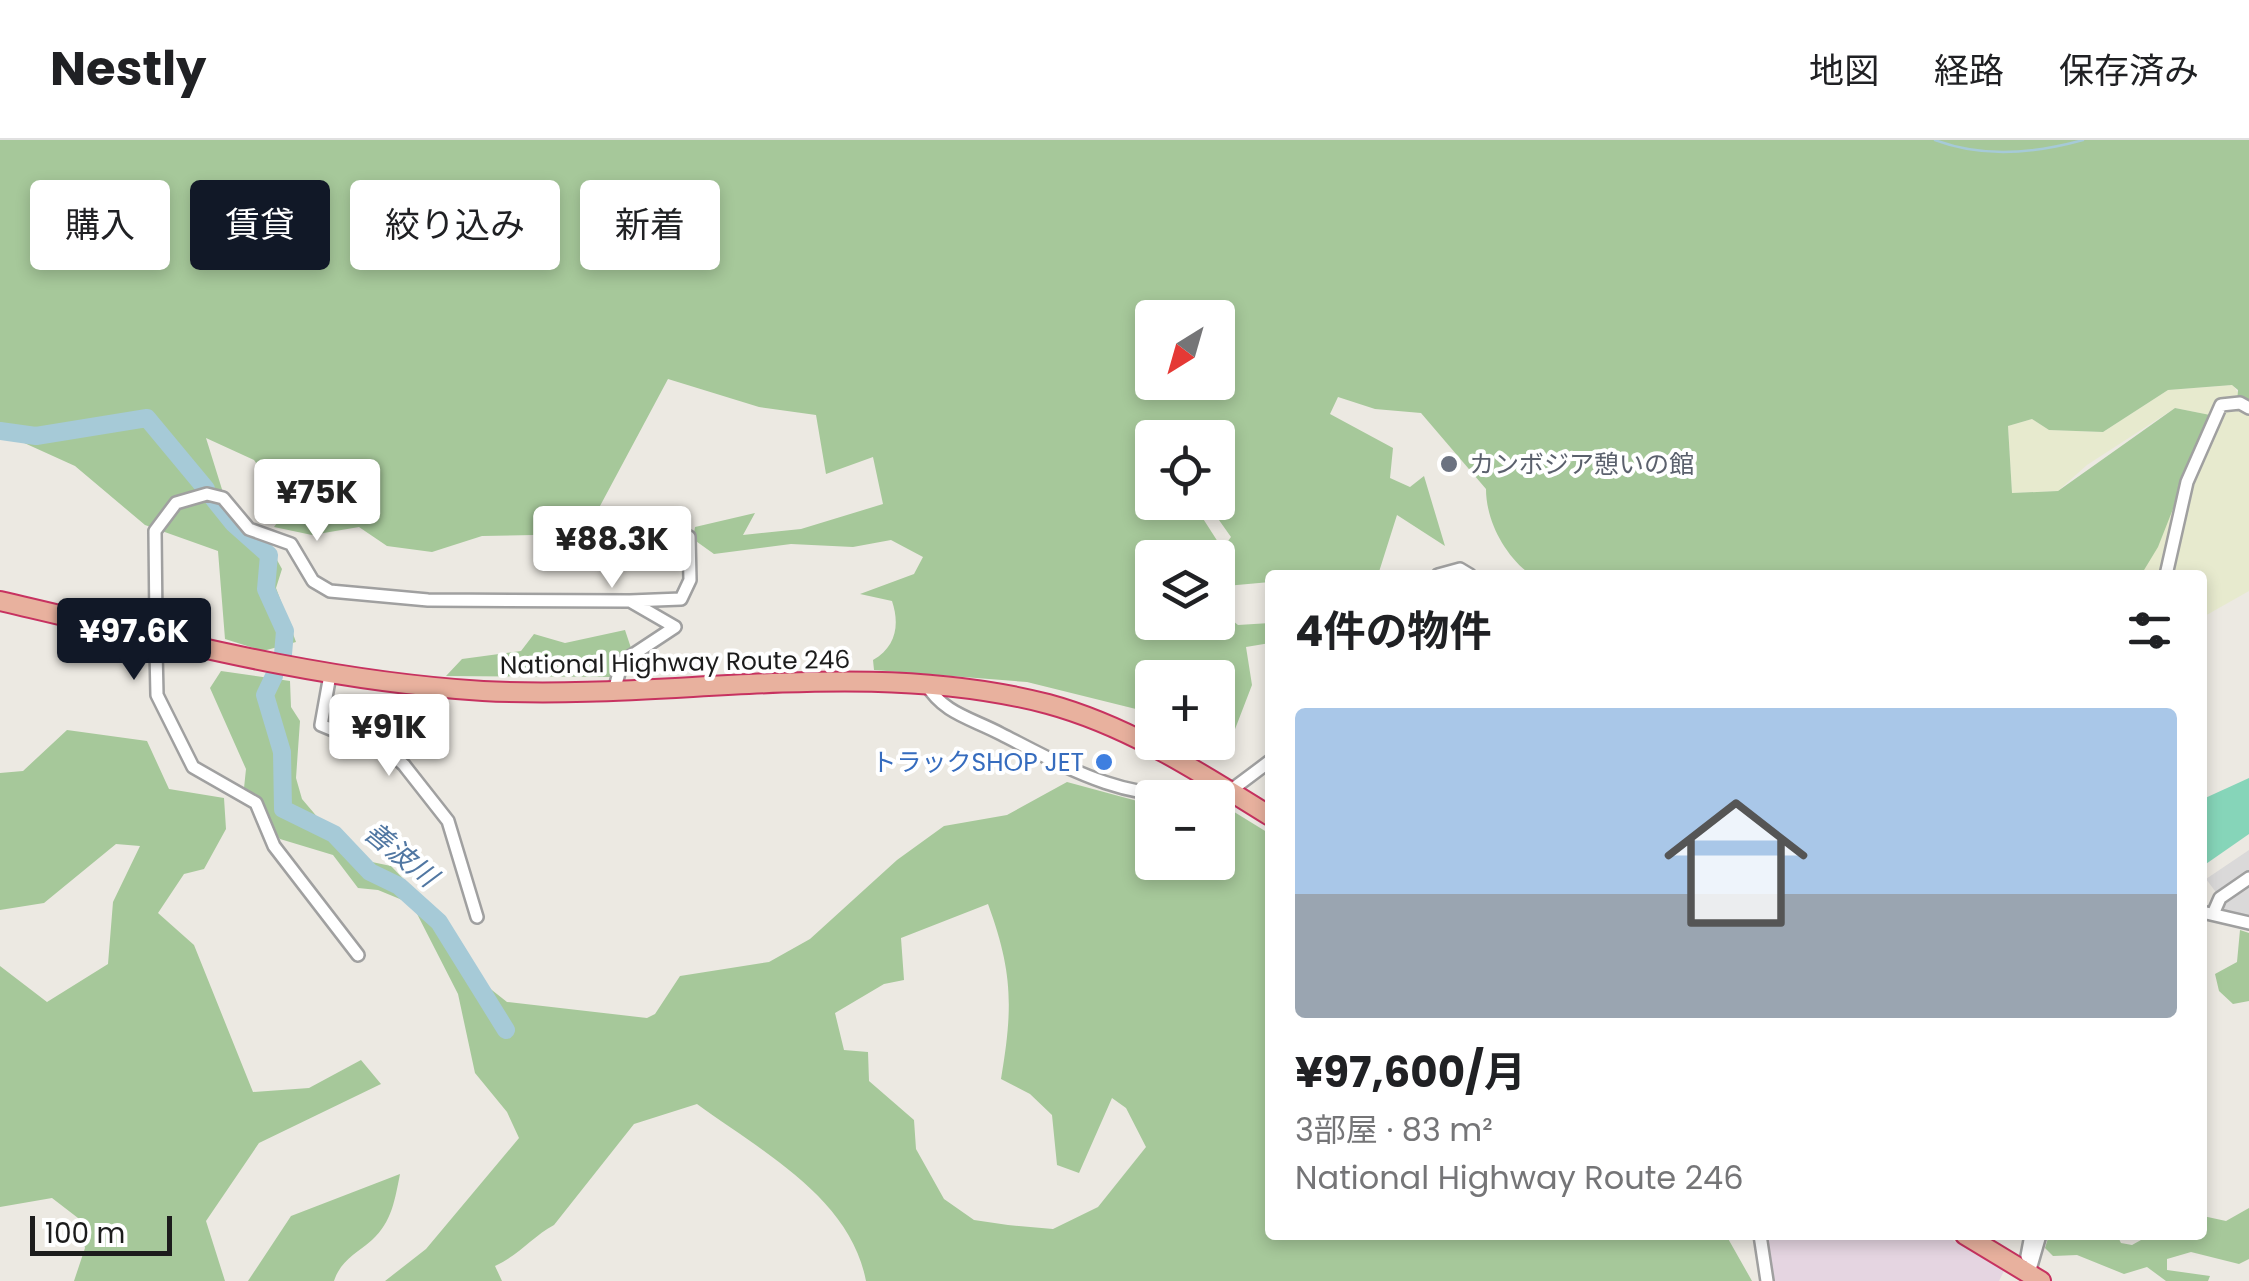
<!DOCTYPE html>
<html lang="ja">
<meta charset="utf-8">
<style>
:root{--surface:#fff;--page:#f6f6f6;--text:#202124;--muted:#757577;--line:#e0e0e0;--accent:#111827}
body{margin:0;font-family:Poppins,"Noto Sans JP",sans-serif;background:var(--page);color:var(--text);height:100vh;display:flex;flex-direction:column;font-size:38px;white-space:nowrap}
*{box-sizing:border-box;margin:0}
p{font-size:32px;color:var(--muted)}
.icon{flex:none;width:55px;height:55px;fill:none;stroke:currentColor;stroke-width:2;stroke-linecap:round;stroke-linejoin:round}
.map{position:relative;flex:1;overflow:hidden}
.drawer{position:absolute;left:1265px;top:430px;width:942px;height:670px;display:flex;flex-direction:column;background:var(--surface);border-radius:10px;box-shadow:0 5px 15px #0003}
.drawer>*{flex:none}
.banner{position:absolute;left:30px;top:40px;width:950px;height:90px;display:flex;gap:20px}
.needle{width:65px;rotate:217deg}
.tools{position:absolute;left:1135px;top:160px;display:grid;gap:20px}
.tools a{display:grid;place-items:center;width:100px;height:100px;border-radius:10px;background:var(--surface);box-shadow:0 5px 15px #0003;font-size:50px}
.scale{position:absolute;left:30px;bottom:25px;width:142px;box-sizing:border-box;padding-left:10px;border:5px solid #1c1c1c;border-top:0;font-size:28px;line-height:35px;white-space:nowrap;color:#1c1c1c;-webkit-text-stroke:8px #fff;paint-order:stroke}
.price{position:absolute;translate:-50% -85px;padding:0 22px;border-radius:10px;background:#fff;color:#222;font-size:32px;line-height:65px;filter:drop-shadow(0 2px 5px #0008)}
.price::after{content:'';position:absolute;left:50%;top:60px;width:30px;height:22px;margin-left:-15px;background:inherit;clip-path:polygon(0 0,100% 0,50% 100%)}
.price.selected{background:var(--accent);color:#fff}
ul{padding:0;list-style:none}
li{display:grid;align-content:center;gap:20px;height:530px;padding:0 30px}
li span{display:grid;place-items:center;height:310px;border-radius:10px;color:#555}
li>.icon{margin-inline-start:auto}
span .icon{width:180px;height:180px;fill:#fffc;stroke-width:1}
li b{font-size:42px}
h2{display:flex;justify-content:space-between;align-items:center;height:120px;padding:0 30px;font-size:42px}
.chip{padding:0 35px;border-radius:10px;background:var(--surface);box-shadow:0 5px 15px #0003;font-size:35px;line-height:90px}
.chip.selected{background:var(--accent);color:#fff}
header{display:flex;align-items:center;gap:60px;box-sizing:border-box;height:140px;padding:0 50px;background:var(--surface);border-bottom:2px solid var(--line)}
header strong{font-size:48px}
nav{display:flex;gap:55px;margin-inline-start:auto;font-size:35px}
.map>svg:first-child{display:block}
.residential{fill:#dad9d9}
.industrial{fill:#e5d5e1}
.farmland{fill:#e7eace}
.forest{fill:#a6c89a;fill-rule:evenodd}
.pitch{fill:#86d5b9}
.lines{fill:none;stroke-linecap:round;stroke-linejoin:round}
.stream{stroke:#a6cad7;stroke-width:2.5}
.river{stroke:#a6cad7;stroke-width:18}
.minor-casing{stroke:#a0a0a0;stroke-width:16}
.trunk-casing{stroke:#c73260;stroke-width:22}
.minor{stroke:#fff;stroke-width:11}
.trunk{stroke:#e8b19e;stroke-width:18}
.worship-dot{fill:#6b7280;stroke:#fff;stroke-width:4}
.shop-dot{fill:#3f7fe0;stroke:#fff;stroke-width:4}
.labels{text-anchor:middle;stroke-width:8;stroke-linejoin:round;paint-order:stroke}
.worship-label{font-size:25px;fill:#5b616d;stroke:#fff;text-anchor:start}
.street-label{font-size:25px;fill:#1c1c1c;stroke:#fff}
.shop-label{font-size:25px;fill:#366cbe;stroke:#fff;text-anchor:end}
.water-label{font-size:28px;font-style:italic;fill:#5177a2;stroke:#fff}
</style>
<header>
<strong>Nestly</strong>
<nav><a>地図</a><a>経路</a><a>保存済み</a></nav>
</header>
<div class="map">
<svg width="2249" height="1141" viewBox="0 0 2249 1141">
<rect width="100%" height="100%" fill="#ece9e2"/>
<path class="residential" d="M2249 710V780L2221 773 2218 755 2206 739Z"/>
<path class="industrial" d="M1764 1095H1944L2004 1131 1999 1141H1771Z"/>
<path class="farmland" d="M2233 245 2249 272V451L2203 477 2202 435H2141L2209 275 2175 268 2087 325 2058 351 2012 353 2008 286 2032 279 2049 290 2103 292 2168 250Z"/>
<path class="forest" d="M0 0H2249V272L2237 264 2238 250 2232 245 2168 250 2103 292 2049 290 2032 279 2008 286 2012 353 2058 351 2175 268 2210 275 2158 407 2141 435H1531C1505 416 1486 381 1486 349L1421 273 1375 269 1338 257 1330 274 1393 308 1390 338 1410 347 1424 336 1445 406 1397 375 1378 435H1270V442L1226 446 1222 458 1218 459 1216 417 1231 397 1214 373 1198 363 1218 362V298H1152V362L1193 363 1218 402 1200 417 1152 418V482H1218V469L1238 485 1270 483V503L1246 507 1252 545 1232 597 1205 608 1197 603 1218 602V538H1152V573L1027 542 874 530 873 520C896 507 900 485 892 461L860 454 914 434 923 417 891 400 853 407 791 404 714 414 693 399 695 387 755 373 743 395 801 389 883 364 873 317 826 334 816 275 759 267 668 239 585 394 482 396 432 412 387 406 359 387 312 395 274 387 288 368 254 320 206 298 235 391 267 402 282 429 276 448 296 502 263 511 225 499 218 411 145 385 75 326 0 292ZM1152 178H1218V242H1152Z
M625 490 631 508 614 525 612 537 446 536 462 519 521 511 534 494 565 503Z
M221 531 290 541 291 567 300 581 296 638 302 659 319 679 372 722 391 726 417 753 483 843 507 862 647 878 655 874 680 836 769 822 810 799 897 720 944 686 1007 675 1067 642 1152 665V722H1218V662L1270 694V1095H1726L1752 1141H866C850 1057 761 1011 697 964L634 984 554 1085C532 1097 519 1115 495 1126L502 1141H385L426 1109 519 998 507 972 475 933 458 854 412 764 378 750 358 748 333 715 280 699 244 648 246 629 210 548ZM988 764C1013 832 1013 868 1001 939L1030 954 1052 975 1057 1025 1079 1033 1112 958 1126 968 1146 1007 1098 1067 1053 1089 1008 1085 974 1080 944 1059 916 1009 914 980 869 941 868 912 844 910 835 873 884 844 904 840 901 798Z
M67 590 147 601 169 649 224 658 226 689 204 729 184 734 158 773 194 805 253 952 309 948 361 920 381 944 259 1003 206 1081 225 1141H74L85 1108 78 1078 52 1058 0 1067V826L47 862 108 824 113 762 140 706 116 704 44 763 0 770V633L23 631Z
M2240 790 2249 793V861L2233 864 2219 851 2215 834 2237 822Z
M400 1034C395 1059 392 1082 372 1100 356 1114 341 1120 334 1141H248L291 1076Z
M2249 1068V1119L2239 1124 2191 1112 2167 1119V1130L2210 1136 2208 1141H2166L2147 1127 2124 1134 2077 1115 2053 1116 2045 1108 2049 1095H2117L2121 1103 2132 1105 2150 1095H2202L2203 1076 2226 1081Z"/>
<path class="pitch" d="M2249 638V694L2203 726V659Z"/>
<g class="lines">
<path class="stream" d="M1935 0C1982 18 2036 13 2083 0"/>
<path class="river" d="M0 291 36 296 147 278 206 349
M213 358 233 383 269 415 266 449 285 491 283 514
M274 536 265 555 282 612 283 669 334 694 370 732 399 746 439 782 506 890"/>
<defs>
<path id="minor" d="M1438 435 1460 429 1470 435
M2166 435 2187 342 2221 265 2240 263 2249 268
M102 484 105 498 156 511
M156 485 155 391 176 363 207 354 223 358 249 389 291 404 313 441 330 451 428 460 630 461
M156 510 157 555 193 627 256 663 274 706 358 815
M330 535 321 585 393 615 404 625 448 681 477 777
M926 544C944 574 971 578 1001 594 1060 624 1129 665 1198 652L1210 639
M614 551 622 522 675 487 630 461 681 459 690 440 689 397 653 382
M1230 651 1270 621
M2202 772 2249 783
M2213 774 2220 758 2249 738
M1760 1095 1767 1141
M2027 1116 2031 1095
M2029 1133 2040 1095"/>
<path id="trunk" d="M0 461C160 498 318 541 483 551 669 561 864 516 1048 564 1129 586 1199 632 1270 676
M1965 1095 2041 1141"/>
</defs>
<use href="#minor" class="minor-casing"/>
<use href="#trunk" class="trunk-casing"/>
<use href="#minor" class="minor"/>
<use href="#trunk" class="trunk"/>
</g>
<circle class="worship-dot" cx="1449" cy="324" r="10"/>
<circle class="shop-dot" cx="1104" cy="622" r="10"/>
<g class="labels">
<g class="worship-label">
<text x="1469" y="333">カンボジア憩いの館</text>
</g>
<g class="street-label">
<text transform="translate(675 522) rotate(-1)" y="9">National Highway Route 246</text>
</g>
<g class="shop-label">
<text x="1084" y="631">トラックSHOP JET</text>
</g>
<g class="water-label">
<text transform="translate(401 714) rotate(39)" y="10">善波川</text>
</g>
</g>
</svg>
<div class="tools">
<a><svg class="needle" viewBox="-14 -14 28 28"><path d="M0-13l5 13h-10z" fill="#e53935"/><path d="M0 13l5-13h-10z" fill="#757577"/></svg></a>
<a><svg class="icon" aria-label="locate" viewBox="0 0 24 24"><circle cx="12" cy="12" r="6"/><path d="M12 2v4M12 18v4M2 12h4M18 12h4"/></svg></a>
<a><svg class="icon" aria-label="layers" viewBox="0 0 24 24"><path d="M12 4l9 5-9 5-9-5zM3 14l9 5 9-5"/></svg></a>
<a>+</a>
<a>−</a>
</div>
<div class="scale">100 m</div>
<b class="price" style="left:317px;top:404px">¥75K</b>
<b class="price" style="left:612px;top:451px">¥88.3K</b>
<b class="price selected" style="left:134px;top:543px">¥97.6K</b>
<b class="price" style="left:389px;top:639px">¥91K</b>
<div class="banner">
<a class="chip">購入</a>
<a class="chip selected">賃貸</a>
<a class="chip">絞り込み</a>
<a class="chip">新着</a>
</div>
<section class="drawer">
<h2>4件の物件<svg class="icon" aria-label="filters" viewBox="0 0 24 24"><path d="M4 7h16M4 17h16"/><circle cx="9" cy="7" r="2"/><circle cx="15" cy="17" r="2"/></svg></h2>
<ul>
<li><span style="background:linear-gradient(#a9c7e8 60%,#9aa5b1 0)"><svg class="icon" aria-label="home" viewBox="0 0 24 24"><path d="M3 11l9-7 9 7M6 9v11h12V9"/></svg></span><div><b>¥97,600/月</b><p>3部屋 · 83 m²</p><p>National Highway Route 246</p></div></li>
</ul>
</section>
</div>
